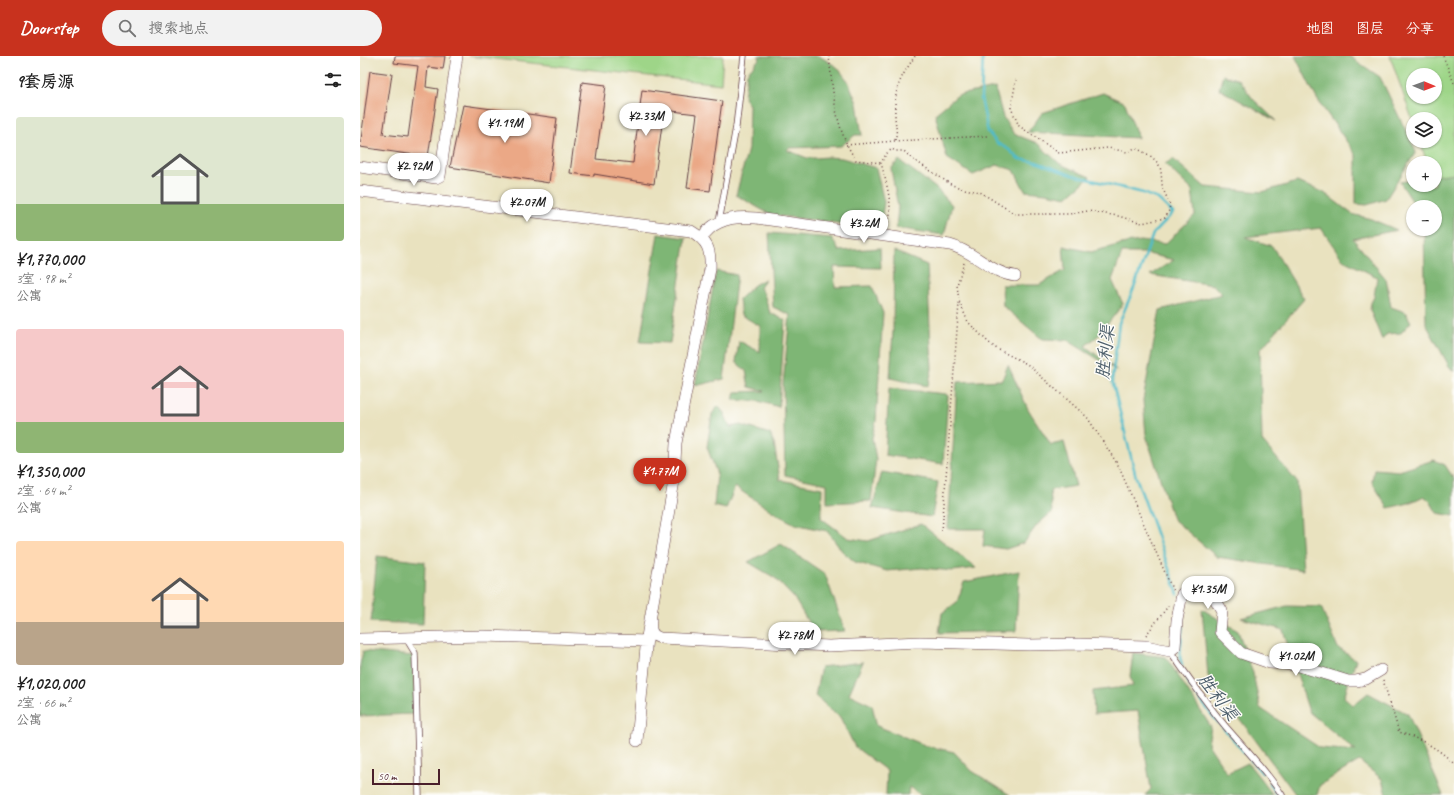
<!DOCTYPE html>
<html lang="zh">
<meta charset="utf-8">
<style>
:root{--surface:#fff;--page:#f2f2f2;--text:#222;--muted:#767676;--accent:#c8321e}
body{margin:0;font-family:Caveat,"LXGW WenKai TC",sans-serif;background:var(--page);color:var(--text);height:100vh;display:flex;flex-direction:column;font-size:15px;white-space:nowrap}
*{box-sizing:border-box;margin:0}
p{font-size:13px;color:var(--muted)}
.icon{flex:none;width:22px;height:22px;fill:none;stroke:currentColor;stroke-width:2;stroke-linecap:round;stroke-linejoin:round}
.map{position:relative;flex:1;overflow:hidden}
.drawer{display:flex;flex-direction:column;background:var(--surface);width:360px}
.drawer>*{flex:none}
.needle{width:26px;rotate:91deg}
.controls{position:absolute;left:1046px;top:12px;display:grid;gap:8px}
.controls a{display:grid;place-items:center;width:36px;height:36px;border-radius:50%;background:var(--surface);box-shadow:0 1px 3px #0004;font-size:20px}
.scale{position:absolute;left:12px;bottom:10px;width:68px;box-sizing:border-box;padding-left:4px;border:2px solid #4a1f2b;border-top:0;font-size:11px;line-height:14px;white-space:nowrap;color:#4a1f2b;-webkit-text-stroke:3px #fdfcf7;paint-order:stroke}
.price{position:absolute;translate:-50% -34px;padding:0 9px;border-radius:14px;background:#fff;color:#222;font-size:13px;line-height:26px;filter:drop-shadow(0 1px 2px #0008)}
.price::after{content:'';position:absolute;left:50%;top:24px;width:12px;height:9px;margin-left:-6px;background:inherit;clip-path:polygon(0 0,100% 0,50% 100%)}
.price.active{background:var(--accent);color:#fff}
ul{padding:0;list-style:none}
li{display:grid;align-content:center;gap:8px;height:212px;padding:0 16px}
li span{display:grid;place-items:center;height:124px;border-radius:4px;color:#555}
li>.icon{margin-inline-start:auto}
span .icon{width:72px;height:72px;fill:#fffc;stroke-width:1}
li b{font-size:17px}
h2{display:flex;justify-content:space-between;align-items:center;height:48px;padding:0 16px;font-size:17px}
header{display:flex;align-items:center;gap:24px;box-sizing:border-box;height:56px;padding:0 20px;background:var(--accent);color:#fff}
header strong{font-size:19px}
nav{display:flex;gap:22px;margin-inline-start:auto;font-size:14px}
.search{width:280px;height:36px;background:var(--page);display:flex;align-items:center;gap:10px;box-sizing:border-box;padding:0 14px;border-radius:22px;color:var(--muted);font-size:15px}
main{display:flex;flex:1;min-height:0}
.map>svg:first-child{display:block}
.green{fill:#9ed588;stroke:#747a5a;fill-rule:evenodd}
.forest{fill:#7eb674;stroke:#646a50}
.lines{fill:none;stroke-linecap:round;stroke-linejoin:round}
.stream{stroke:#50bcca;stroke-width:2.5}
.building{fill:#eba886}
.lane-casing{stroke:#623c41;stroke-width:7}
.street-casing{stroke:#623c41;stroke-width:12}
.path{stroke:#623c41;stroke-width:1.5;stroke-dasharray:1 3;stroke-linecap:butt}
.lane{stroke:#fff;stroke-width:5.5}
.street{stroke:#fff;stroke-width:11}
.labels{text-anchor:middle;stroke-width:3;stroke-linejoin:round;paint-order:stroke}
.water-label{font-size:18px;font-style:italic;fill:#4c5e6b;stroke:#fdfcf7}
</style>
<header>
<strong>Doorstep</strong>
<div class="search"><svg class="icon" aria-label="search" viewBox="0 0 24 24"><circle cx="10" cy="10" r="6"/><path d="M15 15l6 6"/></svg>搜索地点</div>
<nav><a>地图</a><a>图层</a><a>分享</a></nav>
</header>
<main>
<section class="drawer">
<h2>9套房源<svg class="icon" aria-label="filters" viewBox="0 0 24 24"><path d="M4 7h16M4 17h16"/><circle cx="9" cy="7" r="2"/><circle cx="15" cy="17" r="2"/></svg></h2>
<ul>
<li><span style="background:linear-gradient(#dfe7d0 70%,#8fb573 0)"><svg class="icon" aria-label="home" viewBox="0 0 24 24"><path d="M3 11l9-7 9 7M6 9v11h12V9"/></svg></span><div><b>¥1,770,000</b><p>3室 · 98 m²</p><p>公寓</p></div></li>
<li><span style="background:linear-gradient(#f6c9c9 75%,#8fb573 0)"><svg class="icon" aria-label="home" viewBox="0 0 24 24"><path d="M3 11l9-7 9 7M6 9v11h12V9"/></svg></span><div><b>¥1,350,000</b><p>2室 · 64 m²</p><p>公寓</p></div></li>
<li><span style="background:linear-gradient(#ffd9b3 65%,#b9a48a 0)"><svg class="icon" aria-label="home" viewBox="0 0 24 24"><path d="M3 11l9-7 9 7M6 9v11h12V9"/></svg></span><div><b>¥1,020,000</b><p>2室 · 66 m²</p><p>公寓</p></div></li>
</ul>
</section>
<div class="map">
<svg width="1094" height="739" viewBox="0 0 1094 739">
<rect width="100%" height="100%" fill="#fdfcf7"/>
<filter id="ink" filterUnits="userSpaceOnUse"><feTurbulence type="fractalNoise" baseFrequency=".025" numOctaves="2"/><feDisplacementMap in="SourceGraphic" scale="8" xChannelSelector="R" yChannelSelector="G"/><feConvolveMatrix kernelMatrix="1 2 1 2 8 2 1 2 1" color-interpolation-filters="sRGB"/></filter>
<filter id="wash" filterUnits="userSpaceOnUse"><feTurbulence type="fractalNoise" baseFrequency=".012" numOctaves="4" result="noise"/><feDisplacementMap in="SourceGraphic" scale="16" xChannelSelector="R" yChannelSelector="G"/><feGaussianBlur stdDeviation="0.9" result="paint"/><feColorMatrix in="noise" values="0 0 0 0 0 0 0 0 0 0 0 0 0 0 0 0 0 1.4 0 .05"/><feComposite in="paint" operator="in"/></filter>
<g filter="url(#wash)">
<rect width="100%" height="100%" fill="#e9e2bf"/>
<path class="green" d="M108 0H363L361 28Z
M1030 0H1094V185L1075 129V107H1067L1060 85H1075V63H1053V66ZM1053 19H1075V41H1053Z"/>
<path class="forest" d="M398 0H459L477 11 488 25 497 47 502 79H495L481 90 429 92 427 94 447 102H456L467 101 482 102 516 112 524 146 520 172 411 159 376 139 388 93 389 49 384 42 387 17 400 2Z
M935 0H989L1020 21 1056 96 1026 143 1007 149 996 148V99L957 43Z
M863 19 879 24 893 43 916 65 859 33Z
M635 32 643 61 654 78 677 87 700 108 730 121 707 141 686 137 665 135 654 114 637 109 613 119 587 102 575 58 598 39Z
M743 37 765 47 778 82 668 76 682 57Z
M813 103 845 131 902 136 937 126 963 136 992 158 1011 163 1037 174 993 183 1026 223 1031 251 1045 256 1051 266 1041 277 1027 278 1022 284 1010 254 1011 247 1014 241 1017 221 983 204 961 172 885 181 912 190 944 243 900 294 902 385 937 426 943 514 857 501 813 463 786 379 783 344 800 254 862 238 853 229 790 219 814 204 784 197H762L752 224 763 248 739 279 725 290 759 316 707 284 682 283 643 250 642 229H679L705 214 703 190 731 196 766 187 781 185 805 188 835 159 832 134 805 108Z
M539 104 577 133 592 149 584 179 536 172 538 151 531 113Z
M1094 117V316L1089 310 1066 268 1064 173H1075V151H1056L1040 126 1053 124V129H1075V120Z
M409 177 472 182 479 195 520 192 521 212 474 211 475 231 512 230 523 257 516 365 512 382 516 403 511 445 467 447V428L425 419 423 328 430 259 413 251Z
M298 178 326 182 310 287 280 286Z
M534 195 567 209 572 313 568 330 530 322 533 275Z
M356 215 377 219 364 323 335 330Z
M405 223 400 232 404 238 410 257 425 264 419 351 398 345 373 344 375 336 405 335 389 331 386 315 376 306 379 285 400 296V270L381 259 379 243 394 229Z
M648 309 668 353 691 389 704 386 716 430 690 434 692 456 677 469 664 487 646 493 623 490 625 473H588L597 326 642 324Z
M529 332 586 338 588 340 583 408 525 399Z
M358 350 364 357 370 371 381 369 410 378 414 387 420 424 462 432 461 462 488 482 508 485 561 468 616 512 593 515 562 512 527 515 495 506 482 495 467 475 435 468 418 459 375 431 366 453 354 450 357 418 347 391 352 358Z
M1074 404 1085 409 1094 423V460L1077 457 1070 445 1064 440 1049 447 1028 452 1012 426 1014 413 1039 415Z
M522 416 578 426 572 461 512 452Z
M421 488 465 518 485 575 454 576 434 542 415 522 388 506Z
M17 500 65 506 63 568 11 566Z
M659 515 656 575 579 577 582 557 597 546 604 526Z
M927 550 961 551 978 592 996 604 984 641 993 649 1008 637 1048 658 1083 739H1026L1022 723 999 705 960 729 957 739H936L848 620 842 553 878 575 893 617 900 652 960 692 996 695 949 656 923 574 881 562Z
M3 595 53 600 55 658 0 660V609Z
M773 597 806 601 851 671 848 688 867 717 888 707 913 739H785L791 733 778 655 734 658 733 635 773 630 770 620Z
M503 606 489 638 512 649 517 670 567 690 594 696 612 715 650 739H561L549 731 548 739H526L527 715 495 691 480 661 455 640 461 611Z"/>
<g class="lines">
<path class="stream" d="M623 0 621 42 628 76 637 87 648 93 659 103 676 106 712 119 783 137 798 143 813 157 793 178 774 232 759 267 752 324 776 421 818 538
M822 609 820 601 823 562
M827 623 830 630 851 658 902 717
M910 727 917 739"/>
</g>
<g id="blocks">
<path class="building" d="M35 0H85L83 13 68 11 66 31 78 33 68 101 0 91 10 15 32 18 23 78 48 81 58 10 34 7Z
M222 26 246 29 236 103 273 107 282 34 362 45 350 135 327 132 337 58 304 54 294 128 234 118V120L210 117Z
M103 49 197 62 189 127 90 111Z"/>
</g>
</g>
<g filter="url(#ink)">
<use href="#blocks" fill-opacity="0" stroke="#623c41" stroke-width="1"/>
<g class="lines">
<defs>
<path id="lane" d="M359 166 376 71 384 0
M46 582 55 597 59 739
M810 595C828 621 846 647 866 671 885 693 906 714 922 739"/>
<path id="street" d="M0 111 76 122 80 120 97 0
M0 135 331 175C348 185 351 194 350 213L316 387 314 425 287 581 277 685
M342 182C353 163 375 160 396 162L590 189C614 195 630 217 655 220
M0 583 123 580 287 585 291 563C290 572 290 579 300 582L469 590 560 586 669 589 719 588 786 590 810 595 815 591 817 564 822 538 834 531 850 534 862 555 860 576 881 597 910 607 936 609 988 625H996L1006 623 1021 614"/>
</defs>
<use href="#lane" class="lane-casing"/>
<use href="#street" class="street-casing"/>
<path class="path" d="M469 0C473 36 475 74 496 104L521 107
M1083 0 1094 27
M535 84C538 76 535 68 535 60 534 31 540 23 555 0
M486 89 535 85 627 80
M526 170C536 157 525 122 521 107L526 98 532 93 535 95H544L551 102 592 129 604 133 620 136 655 158H709L728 155 758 160 782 167 805 162C814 148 808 146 803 133 801 126 802 118 800 111 795 101 784 96 775 92L767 96 748 92 699 97 659 70 651 52 656 24
M604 207 597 229 599 245 608 266 628 286 637 293 667 308 727 361 758 409 813 535
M582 475 599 247
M786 579 809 549
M1023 624 1039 676C1060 683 1079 692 1094 708"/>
<use href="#lane" class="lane"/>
<use href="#street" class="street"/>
</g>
</g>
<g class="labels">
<g class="water-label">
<text transform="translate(745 296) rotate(-84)" y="6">胜利渠</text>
<text transform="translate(858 641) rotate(53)" y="6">胜利渠</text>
</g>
</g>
</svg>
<div class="controls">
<a><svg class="needle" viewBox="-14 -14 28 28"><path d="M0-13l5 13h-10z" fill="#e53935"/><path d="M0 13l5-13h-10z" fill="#767676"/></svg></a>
<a><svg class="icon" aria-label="layers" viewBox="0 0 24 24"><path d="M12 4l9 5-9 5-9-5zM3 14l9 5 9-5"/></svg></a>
<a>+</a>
<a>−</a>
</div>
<div class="scale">50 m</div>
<b class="price" style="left:286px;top:81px">¥2.33M</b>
<b class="price" style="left:145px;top:88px">¥1.19M</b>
<b class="price" style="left:54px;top:131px">¥2.92M</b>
<b class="price" style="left:167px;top:167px">¥2.07M</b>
<b class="price" style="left:504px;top:188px">¥3.2M</b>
<b class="price active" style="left:300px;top:436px">¥1.77M</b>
<b class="price" style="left:848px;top:554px">¥1.35M</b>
<b class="price" style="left:435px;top:600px">¥2.78M</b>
<b class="price" style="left:936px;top:621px">¥1.02M</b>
</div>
</main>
